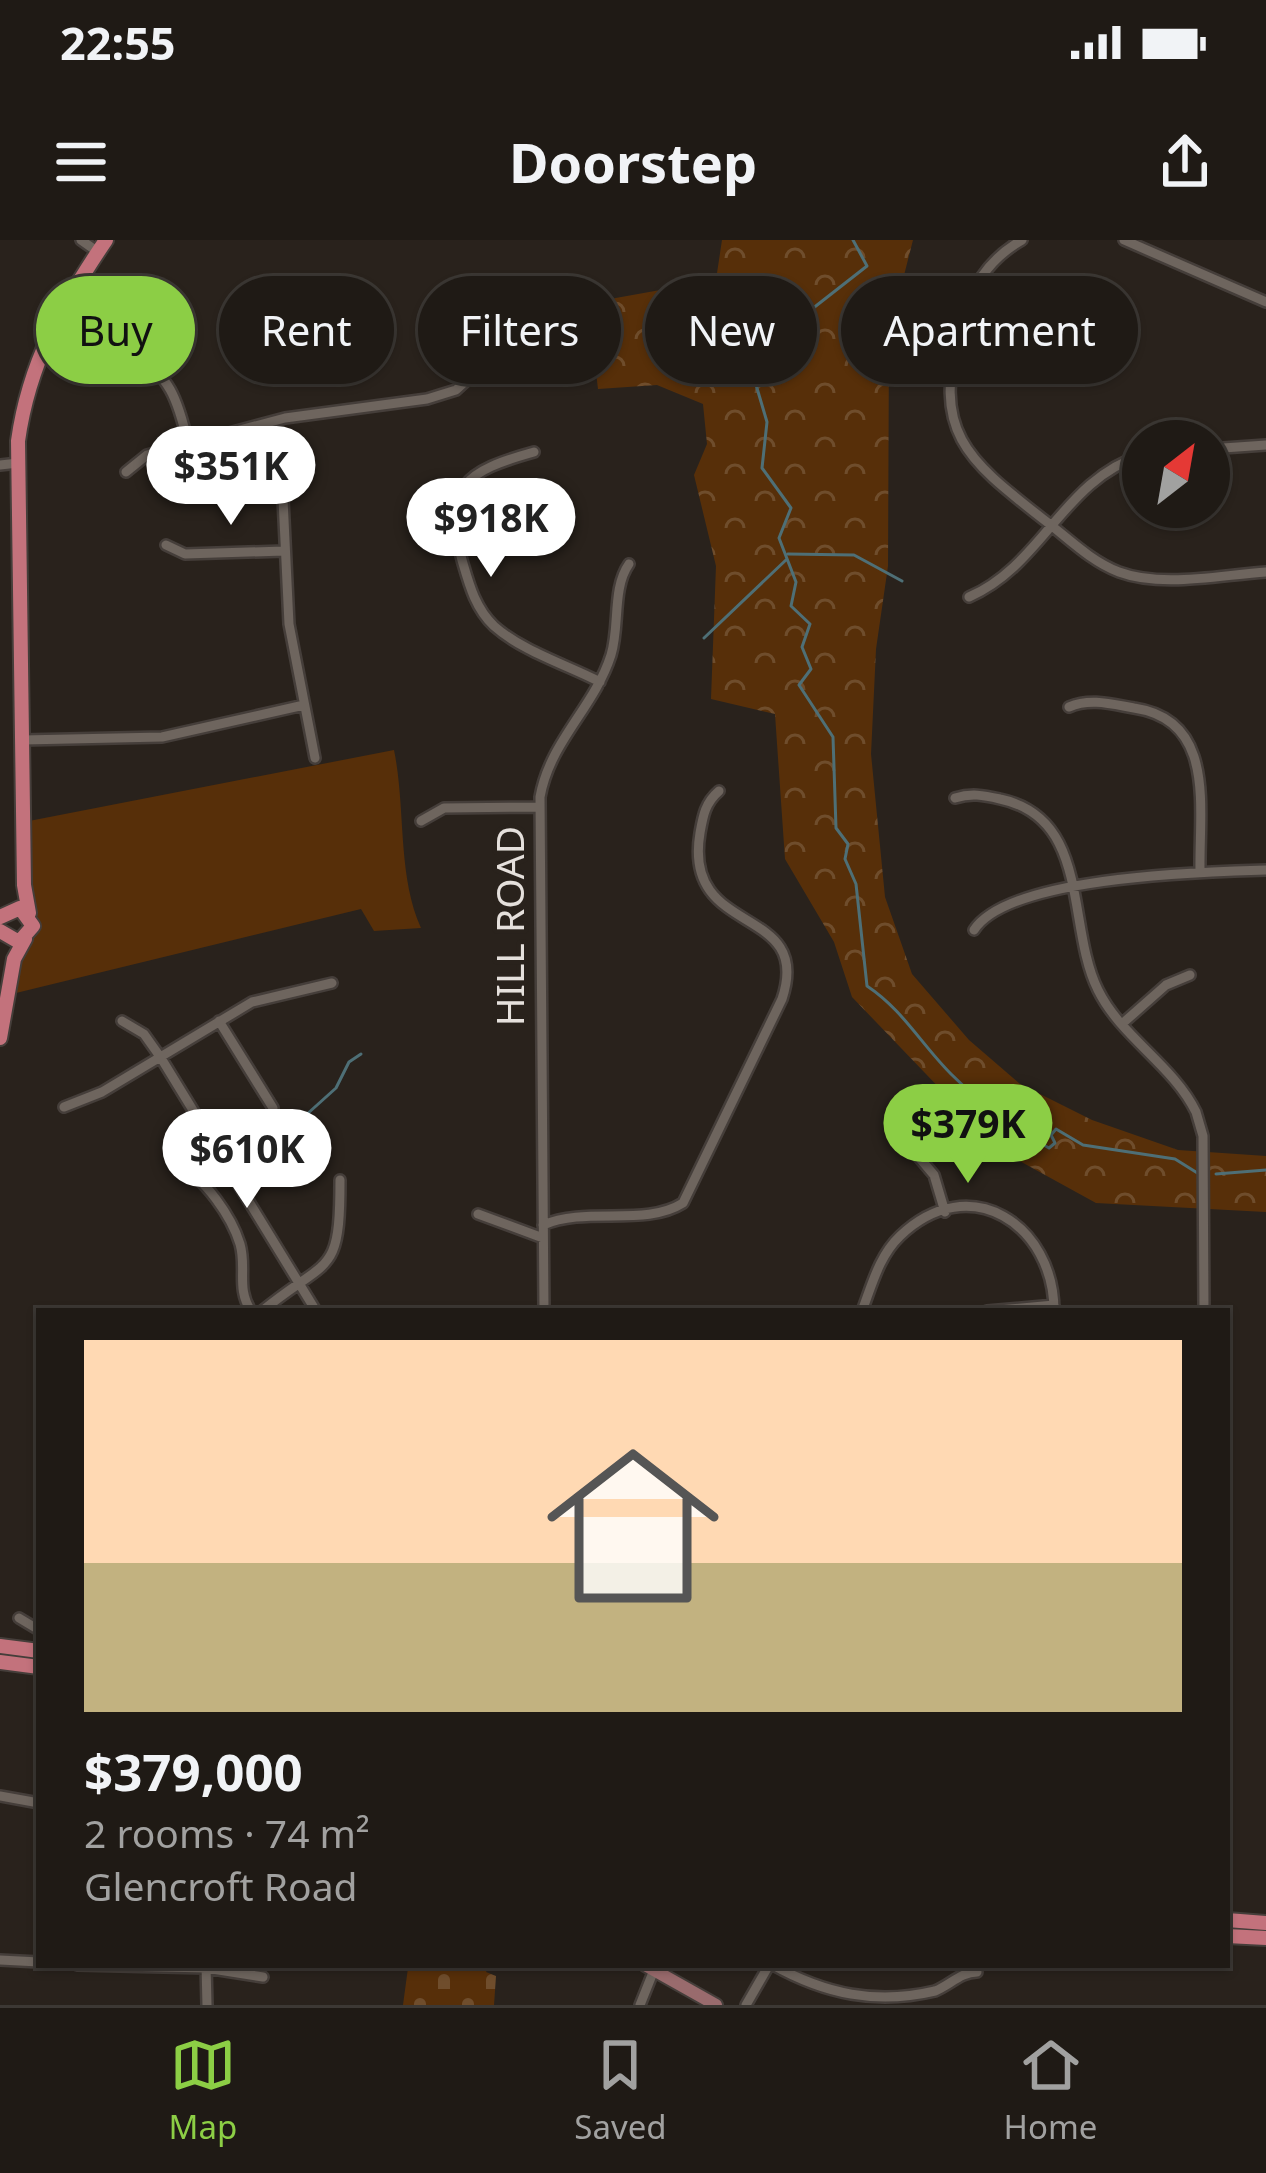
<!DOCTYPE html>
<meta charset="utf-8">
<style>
:root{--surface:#1f1a15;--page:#27231e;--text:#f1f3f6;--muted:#a1a1a0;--line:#3c3834;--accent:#8cce45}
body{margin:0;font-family:"Noto Sans",sans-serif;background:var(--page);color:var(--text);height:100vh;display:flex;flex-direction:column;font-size:45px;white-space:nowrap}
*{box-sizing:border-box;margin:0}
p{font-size:39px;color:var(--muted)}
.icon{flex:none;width:66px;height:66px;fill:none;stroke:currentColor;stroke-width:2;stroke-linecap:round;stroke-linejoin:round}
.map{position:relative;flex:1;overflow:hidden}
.side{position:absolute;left:36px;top:1068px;width:1194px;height:660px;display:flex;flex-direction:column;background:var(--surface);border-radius:0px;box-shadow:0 3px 9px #0004,0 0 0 3px var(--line)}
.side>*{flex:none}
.banner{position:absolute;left:36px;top:36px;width:1194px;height:108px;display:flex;gap:24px}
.needle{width:78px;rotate:31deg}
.tools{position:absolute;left:1122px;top:180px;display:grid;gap:24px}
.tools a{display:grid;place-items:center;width:108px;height:108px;border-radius:50%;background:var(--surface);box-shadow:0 3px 9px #0004,0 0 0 3px var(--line);font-size:60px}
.price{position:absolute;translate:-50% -102px;padding:0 27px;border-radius:42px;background:#fff;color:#222;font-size:39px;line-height:78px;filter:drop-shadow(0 3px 6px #0008)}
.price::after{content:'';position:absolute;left:50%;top:72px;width:36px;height:27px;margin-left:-18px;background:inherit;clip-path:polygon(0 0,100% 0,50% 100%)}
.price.selected{background:var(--accent);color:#111}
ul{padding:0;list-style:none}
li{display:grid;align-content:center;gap:24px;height:636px;padding:0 48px}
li+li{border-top:3px solid var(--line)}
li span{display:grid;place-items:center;height:372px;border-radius:0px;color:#555}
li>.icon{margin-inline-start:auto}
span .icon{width:216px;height:216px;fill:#fffc;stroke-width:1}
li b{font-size:51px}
.tag{padding:0 42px;border-radius:54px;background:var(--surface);box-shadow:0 3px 9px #0004,0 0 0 3px var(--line);font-size:42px;line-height:108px}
.tag.selected{background:var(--accent);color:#111}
.status{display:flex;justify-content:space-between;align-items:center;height:84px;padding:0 60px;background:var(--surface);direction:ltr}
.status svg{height:33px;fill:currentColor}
header{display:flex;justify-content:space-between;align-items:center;height:156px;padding:0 48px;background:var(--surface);font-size:54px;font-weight:700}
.tabs{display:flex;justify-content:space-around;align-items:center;height:168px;border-top:3px solid var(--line);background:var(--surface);font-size:33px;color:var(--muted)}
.tabs a{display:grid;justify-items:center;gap:6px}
.tabs .selected{color:var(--accent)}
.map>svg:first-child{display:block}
.forest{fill:url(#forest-crowns)}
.cemetery{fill:url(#cemetery-stones)}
.green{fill:#572f09}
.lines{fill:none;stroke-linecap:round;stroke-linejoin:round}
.stream{stroke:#4e6f76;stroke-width:3}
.street-casing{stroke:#453e3a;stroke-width:14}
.secondary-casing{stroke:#453e3a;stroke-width:16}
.primary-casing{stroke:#453e3a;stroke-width:18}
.street{stroke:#6e655e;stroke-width:9}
.secondary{stroke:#996b6d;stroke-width:12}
.primary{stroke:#c3727c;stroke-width:14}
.labels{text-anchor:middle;stroke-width:9;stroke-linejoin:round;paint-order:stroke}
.street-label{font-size:39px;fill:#e5e0dc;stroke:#29221c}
</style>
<div class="status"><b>22:55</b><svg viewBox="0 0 49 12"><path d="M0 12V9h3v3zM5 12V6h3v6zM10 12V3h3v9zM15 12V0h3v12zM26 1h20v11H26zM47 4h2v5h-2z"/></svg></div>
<header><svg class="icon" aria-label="menu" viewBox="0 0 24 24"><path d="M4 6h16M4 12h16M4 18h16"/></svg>Doorstep<svg class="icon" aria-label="share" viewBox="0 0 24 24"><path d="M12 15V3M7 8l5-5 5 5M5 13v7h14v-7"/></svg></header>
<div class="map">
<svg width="1266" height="1765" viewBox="0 0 1266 1765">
<defs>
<pattern id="forest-crowns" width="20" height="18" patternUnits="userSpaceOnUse" patternTransform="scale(3)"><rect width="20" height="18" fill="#572f09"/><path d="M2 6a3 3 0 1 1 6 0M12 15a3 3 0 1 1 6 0" fill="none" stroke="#6f4d2c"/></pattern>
<pattern id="cemetery-stones" width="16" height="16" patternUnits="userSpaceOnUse" patternTransform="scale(3)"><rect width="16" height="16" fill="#572f09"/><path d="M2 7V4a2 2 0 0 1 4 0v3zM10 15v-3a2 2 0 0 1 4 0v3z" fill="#6f4d2c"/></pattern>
</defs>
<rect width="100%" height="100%" fill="#29221c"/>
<path class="forest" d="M722 0H913L889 94 888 326 876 409 871 514 885 657 912 734 969 800 1020 844 1092 880 1178 910 1266 916V972L1096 963 998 909 852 757 834 702 785 619 775 474 711 459 716 326 694 235 707 204 703 164 657 145 598 149 588 63 716 40Z"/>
<path class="cemetery" d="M359 1725H489L486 1732 496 1736 494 1765H403L408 1728Z"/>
<path class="green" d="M394 510C406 568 397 635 421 688L374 691 361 669 16 753 15 731 37 685 31 670 29 581Z"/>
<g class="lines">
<path class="stream" d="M853 0 867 26 789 87 790 116 761 124 754 138 767 182 762 228 791 268 779 298 796 342 791 366 810 384 802 407 811 429 799 445 833 497 836 588 848 604 845 619 856 644 867 746C903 770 921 804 951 834 980 863 1013 889 1049 908L1055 903 1051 895 1056 889 1083 905 1175 919 1199 934
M788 314 854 315 902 341
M704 398 787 319
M306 875 336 848 349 822 361 814
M1216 934 1266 930"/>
<defs>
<path id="street" d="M81 0 98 12
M1022 0C987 20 970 49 960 88 932 192 965 218 1043 279 1067 297 1090 321 1119 332 1162 348 1220 335 1266 332
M1124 0 1266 62
M914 78 1062 120 1086 117
M131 112C170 135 178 160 188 203
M268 183 283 259 289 384 315 518
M1209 209 1266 205
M534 212C466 231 442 246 462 320 469 344 475 368 494 386 522 411 567 425 600 442
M0 225 18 223
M126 232 147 215 285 178 427 159 456 150 477 131
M166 305 185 314 284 311
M969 357C1043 325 1063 239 1143 215
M1069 467C1090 458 1111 464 1134 468 1216 480 1199 567 1200 630
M23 500 162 497 304 465
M955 558C971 553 983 555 1000 559 1091 578 1066 686 1098 750 1121 797 1173 825 1196 872L1203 896 1204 1071
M421 581 444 568 539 567
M974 690C1009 636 1204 632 1266 630
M122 781 144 794 161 818 316 1071
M219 781 273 868
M1123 783 1166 745 1190 735
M64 867 102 852 252 762 332 743
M917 915 934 935 945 972
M179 928C204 935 232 978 240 1004 247 1028 236 1048 251 1071
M478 974 543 998
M543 985C587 966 645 987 683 963L782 759C814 663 682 699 700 593 703 576 705 563 719 551
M262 1071C329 1016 340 1038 340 940
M544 1071 540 557C550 501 594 468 611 415 620 386 612 348 629 324
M862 1071C872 1045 879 1016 900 996 970 929 1054 985 1054 1071
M987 1071 1054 1065
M19 1378 39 1390
M0 1556 39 1563
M0 1720 39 1722
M77 1725 206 1728 263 1737
M206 1725 207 1765
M773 1725C825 1754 876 1765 935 1751 950 1745 961 1732 977 1732
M640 1765 654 1730
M746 1765 769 1725"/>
<path id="secondary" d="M645 1725 716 1765"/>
<path id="primary" d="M29 673 24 645 18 201C29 122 62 65 106 0
M0 677 20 668 33 686 19 702 0 691
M0 798 14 719 25 699
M0 1406 39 1411
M0 1422 39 1427
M1227 1680 1266 1683
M1227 1696 1266 1698"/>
</defs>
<use href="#street" class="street-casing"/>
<use href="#secondary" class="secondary-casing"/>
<use href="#primary" class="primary-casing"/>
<use href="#street" class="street"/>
<use href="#secondary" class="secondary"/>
<use href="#primary" class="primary"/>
</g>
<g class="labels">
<g class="street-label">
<text transform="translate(510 686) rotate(-90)" y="14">HILL ROAD</text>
</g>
</g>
</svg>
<div class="tools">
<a><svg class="needle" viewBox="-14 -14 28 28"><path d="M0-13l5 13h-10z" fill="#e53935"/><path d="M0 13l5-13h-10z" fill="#a1a1a0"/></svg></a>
</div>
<b class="price" style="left:231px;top:288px">$351K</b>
<b class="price" style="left:491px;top:340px">$918K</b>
<b class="price selected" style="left:968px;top:946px">$379K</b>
<b class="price" style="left:247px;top:971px">$610K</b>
<div class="banner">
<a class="tag selected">Buy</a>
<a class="tag">Rent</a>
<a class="tag">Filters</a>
<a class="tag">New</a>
<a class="tag">Apartment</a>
</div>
<section class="side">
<ul>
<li><span style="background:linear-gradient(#ffd9b3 60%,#c2b280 0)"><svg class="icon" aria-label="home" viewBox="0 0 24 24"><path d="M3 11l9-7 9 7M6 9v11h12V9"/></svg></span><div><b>$379,000</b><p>2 rooms · 74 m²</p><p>Glencroft Road</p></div></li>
</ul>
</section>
</div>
<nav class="tabs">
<a class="selected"><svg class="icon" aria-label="map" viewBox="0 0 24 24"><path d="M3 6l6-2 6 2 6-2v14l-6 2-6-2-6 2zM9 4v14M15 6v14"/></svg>Map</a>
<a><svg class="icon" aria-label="saved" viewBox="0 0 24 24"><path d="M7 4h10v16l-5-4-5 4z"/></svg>Saved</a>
<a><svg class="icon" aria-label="home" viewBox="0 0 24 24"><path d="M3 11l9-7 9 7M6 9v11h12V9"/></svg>Home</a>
</nav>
